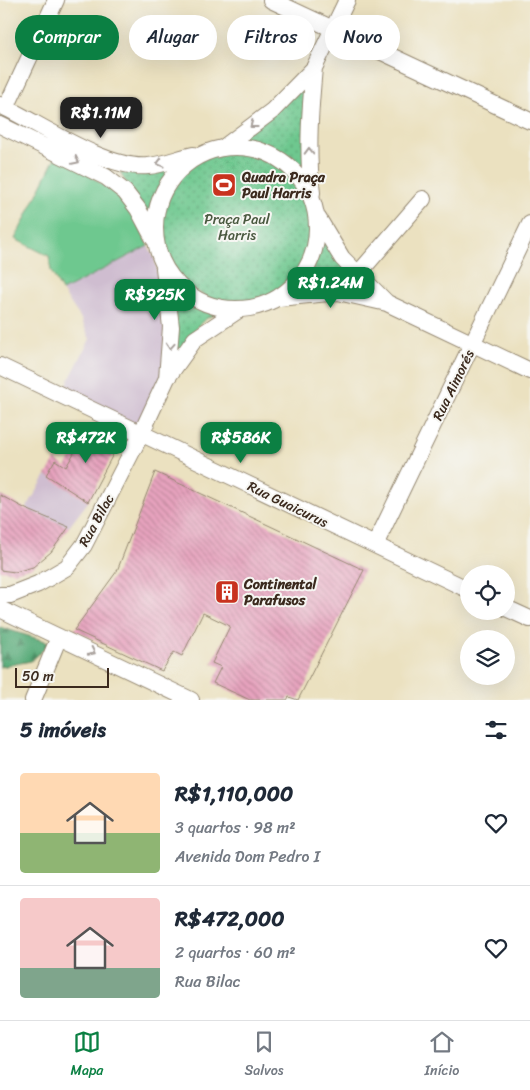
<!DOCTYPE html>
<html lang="pt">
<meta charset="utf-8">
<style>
:root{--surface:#fff;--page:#f6f6f7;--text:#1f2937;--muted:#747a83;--line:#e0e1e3;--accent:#0b8043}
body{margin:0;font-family:Sriracha,sans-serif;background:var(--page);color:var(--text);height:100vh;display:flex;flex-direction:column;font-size:19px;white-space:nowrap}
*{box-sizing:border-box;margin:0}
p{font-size:16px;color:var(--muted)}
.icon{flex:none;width:28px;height:28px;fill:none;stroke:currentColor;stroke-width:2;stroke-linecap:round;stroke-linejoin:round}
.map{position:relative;height:700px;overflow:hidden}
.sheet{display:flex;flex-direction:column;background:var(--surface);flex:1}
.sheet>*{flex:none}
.top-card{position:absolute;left:15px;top:15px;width:500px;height:45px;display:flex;gap:10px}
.fabs{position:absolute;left:460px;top:565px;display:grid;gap:10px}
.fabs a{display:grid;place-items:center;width:55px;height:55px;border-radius:50%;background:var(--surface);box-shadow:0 5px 20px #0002;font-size:25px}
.scale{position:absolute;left:15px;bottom:12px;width:94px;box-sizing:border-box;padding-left:5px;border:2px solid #3b2a1e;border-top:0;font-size:14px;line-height:18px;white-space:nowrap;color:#3b2a1e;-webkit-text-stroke:4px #f6f6f2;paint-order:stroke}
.price{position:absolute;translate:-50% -42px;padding:0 11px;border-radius:10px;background:var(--accent);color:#fff;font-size:16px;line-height:32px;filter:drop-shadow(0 1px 2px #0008)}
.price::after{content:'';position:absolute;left:50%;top:30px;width:15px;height:11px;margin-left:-8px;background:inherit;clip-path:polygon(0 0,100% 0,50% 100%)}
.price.current{background:#222;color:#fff}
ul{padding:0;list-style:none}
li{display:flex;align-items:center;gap:15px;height:125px;padding:0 20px}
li+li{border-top:1px solid var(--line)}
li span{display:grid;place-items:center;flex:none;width:140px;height:100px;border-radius:5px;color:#555}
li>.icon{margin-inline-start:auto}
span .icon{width:60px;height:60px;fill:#fffc;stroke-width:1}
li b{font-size:21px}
h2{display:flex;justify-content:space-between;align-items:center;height:60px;padding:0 20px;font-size:21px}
.tag{padding:0 18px;border-radius:22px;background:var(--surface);box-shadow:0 5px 20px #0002;font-size:18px;line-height:45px}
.tag.current{background:var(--accent);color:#fff}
.dock{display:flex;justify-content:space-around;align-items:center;height:70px;border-top:1px solid var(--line);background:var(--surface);font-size:14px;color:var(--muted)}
.dock a{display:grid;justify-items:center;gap:2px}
.dock .current{color:var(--accent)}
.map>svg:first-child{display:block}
.industrial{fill:#cfbdd0}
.green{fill:#6ec88f;stroke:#547956}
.forest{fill:url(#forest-firs);stroke:#4a6b4c}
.park{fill:url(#park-dots);stroke:#547956}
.building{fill:url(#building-back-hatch)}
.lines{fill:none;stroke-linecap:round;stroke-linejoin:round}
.minor-casing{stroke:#93866f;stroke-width:18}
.minor{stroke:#fff;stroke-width:16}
.oneway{stroke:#a79f9a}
.labels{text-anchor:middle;stroke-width:4;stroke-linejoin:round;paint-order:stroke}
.poi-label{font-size:14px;font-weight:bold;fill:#3b2a1e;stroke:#f6f6f2;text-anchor:start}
.park-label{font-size:14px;fill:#4a5940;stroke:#f6f6f2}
.street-label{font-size:14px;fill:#3b2a1e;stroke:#f6f6f2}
</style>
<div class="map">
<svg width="530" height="700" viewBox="0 0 530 700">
<defs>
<pattern id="forest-firs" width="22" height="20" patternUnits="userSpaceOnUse" patternTransform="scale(1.25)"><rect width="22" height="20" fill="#5aac7a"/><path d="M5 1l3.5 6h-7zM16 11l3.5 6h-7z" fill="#4c8c63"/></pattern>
<pattern id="park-dots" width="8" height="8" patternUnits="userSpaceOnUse" patternTransform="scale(1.25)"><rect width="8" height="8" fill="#6ec88f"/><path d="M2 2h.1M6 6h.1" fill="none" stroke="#5ca374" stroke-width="1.8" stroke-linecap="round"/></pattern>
<pattern id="building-back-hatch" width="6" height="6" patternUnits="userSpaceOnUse" patternTransform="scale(1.25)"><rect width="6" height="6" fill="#e7a3be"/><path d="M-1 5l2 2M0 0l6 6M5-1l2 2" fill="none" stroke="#bc859a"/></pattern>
</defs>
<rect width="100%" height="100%" fill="#f6f6f2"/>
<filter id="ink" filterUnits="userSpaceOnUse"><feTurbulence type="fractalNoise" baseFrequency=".02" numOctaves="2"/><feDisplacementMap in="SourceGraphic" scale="10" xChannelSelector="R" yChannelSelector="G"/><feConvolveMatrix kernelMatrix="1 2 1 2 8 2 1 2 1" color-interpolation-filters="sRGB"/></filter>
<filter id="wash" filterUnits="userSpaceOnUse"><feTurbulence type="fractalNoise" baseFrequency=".0096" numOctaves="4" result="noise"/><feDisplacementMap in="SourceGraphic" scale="20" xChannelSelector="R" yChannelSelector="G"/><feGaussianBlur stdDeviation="1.12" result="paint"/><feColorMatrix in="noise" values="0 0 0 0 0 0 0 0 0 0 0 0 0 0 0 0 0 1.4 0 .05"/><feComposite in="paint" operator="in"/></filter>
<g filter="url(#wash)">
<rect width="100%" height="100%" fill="#ebe1c0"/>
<path class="industrial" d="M148 246 155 259 166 329 163 380 140 428 64 390 90 339 80 317 62 291Z
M46 475 88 502 69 527 26 509Z"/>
<path class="green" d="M56 156 81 169 128 203 148 246 62 291 51 271 49 256 15 239Z"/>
<path class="forest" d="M0 627 51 643 31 661 0 667Z"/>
<path class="park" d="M308 84 306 178 279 152 259 143 235 141Z
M161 227a76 76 0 1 1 152 0a76 76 0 1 1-152 0Z
M179 164 161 183 151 203 149 223 137 199 120 173H135Z
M323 234 367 293 295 292C313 273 319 260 323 234Z
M170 284C185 298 201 305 218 313 195 321 186 342 175 363Z"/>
<g id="blocks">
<path class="building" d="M90 425 120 441 88 502 46 475 55 460 66 467Z
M155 472 364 570 298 700 289 697 287 700H250L213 683 221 667 212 663 230 626 203 613 182 656 174 652 162 671 74 630 117 571Z
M0 495 26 509 69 527 51 552 33 567 15 572 0 570Z"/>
</g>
</g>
<g filter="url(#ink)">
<use href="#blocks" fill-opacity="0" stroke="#93866f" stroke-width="1"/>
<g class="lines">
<defs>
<path id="minor" d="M271 0 530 121
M0 105C39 123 106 170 148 166 163 165 179 158 193 155
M6 108 56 0
M0 125 106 177 125 192 138 209 154 239
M155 228a81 81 0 1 1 162 0a81 81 0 1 1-162 0Z
M223 148 272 111 314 68 347 0
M312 193C307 150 310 111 314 68
M318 218 342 258 387 303
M164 268 171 327 167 378
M358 274 423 199
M279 298 338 292 387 303 530 371
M0 366 469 590
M375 545 530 224
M0 595H10L38 584 67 567 84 545 141 434 167 378 195 339 240 309
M506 608 530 619
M0 609 191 700
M33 700 59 637"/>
</defs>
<use href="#minor" class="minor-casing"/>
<use href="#minor" class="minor"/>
</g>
<defs><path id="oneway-chevron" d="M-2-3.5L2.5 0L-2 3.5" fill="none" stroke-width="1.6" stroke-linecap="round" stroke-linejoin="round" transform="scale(1.25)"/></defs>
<g class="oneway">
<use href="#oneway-chevron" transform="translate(253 125) rotate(143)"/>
<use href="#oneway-chevron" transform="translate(309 151) rotate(-91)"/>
<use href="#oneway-chevron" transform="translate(76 161) rotate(26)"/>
<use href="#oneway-chevron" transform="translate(160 163) rotate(165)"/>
<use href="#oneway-chevron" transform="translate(170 346) rotate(94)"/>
<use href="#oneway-chevron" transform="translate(92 652) rotate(26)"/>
</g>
</g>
<defs>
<symbol id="stadium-square" viewBox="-11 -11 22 22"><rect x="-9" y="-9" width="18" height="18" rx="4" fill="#c8321e" stroke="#f6f6f2"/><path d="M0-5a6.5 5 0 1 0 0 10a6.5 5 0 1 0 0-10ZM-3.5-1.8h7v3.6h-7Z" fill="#fff"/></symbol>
<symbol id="building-square" viewBox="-11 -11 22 22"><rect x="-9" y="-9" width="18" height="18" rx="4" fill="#c8321e" stroke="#f6f6f2"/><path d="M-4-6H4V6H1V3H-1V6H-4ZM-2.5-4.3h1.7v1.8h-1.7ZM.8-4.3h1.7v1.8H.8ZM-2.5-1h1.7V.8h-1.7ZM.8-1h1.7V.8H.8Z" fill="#fff"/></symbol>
</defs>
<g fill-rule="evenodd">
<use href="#stadium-square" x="210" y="171" width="28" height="28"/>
<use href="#building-square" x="213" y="578" width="28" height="28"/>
</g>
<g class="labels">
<g class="poi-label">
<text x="242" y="182">Quadra Praça<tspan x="242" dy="16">Paul Harris</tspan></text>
<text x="244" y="589">Continental<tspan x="244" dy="16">Parafusos</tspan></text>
</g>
<g class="park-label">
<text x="237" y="224">Praça Paul<tspan x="237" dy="16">Harris</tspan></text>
</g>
<g class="street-label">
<text transform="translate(453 385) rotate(-64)" y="5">Rua Aimorés</text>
<text transform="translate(288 504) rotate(26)" y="5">Rua Guaicurus</text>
<text transform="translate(96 520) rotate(-61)" y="5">Rua Bilac</text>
</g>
</g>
</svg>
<div class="fabs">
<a><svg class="icon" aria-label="locate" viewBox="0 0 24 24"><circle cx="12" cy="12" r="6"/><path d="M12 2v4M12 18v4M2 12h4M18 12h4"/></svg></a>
<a><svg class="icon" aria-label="layers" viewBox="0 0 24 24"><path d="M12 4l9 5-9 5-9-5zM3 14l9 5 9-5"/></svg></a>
</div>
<div class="scale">50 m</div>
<b class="price current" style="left:101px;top:139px">R$1.11M</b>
<b class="price" style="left:331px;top:309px">R$1.24M</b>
<b class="price" style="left:155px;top:321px">R$925K</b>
<b class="price" style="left:86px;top:464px">R$472K</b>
<b class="price" style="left:241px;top:464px">R$586K</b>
<div class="top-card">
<a class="tag current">Comprar</a>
<a class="tag">Alugar</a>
<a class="tag">Filtros</a>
<a class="tag">Novo</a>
</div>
</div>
<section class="sheet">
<h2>5 imóveis<svg class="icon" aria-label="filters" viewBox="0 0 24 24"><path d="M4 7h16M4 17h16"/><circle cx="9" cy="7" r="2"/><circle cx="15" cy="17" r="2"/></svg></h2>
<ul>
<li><span style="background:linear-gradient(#ffd9b3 60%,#8fb573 0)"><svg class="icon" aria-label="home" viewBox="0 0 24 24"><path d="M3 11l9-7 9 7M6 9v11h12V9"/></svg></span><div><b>R$1,110,000</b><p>3 quartos · 98 m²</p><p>Avenida Dom Pedro I</p></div><svg class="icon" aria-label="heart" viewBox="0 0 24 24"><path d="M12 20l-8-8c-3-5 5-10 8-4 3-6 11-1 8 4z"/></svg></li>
<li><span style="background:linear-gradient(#f6c9c9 70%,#7fa58c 0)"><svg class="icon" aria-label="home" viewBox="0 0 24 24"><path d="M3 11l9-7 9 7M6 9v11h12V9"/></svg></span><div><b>R$472,000</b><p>2 quartos · 60 m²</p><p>Rua Bilac</p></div><svg class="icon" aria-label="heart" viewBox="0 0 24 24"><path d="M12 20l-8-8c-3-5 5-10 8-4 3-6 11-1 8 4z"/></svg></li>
</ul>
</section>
<nav class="dock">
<a class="current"><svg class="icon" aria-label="map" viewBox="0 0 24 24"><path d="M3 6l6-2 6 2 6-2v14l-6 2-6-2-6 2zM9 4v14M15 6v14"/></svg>Mapa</a>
<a><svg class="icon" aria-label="saved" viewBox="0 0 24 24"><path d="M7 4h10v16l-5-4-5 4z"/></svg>Salvos</a>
<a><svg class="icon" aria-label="home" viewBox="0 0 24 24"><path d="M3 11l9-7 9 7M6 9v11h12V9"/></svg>Início</a>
</nav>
